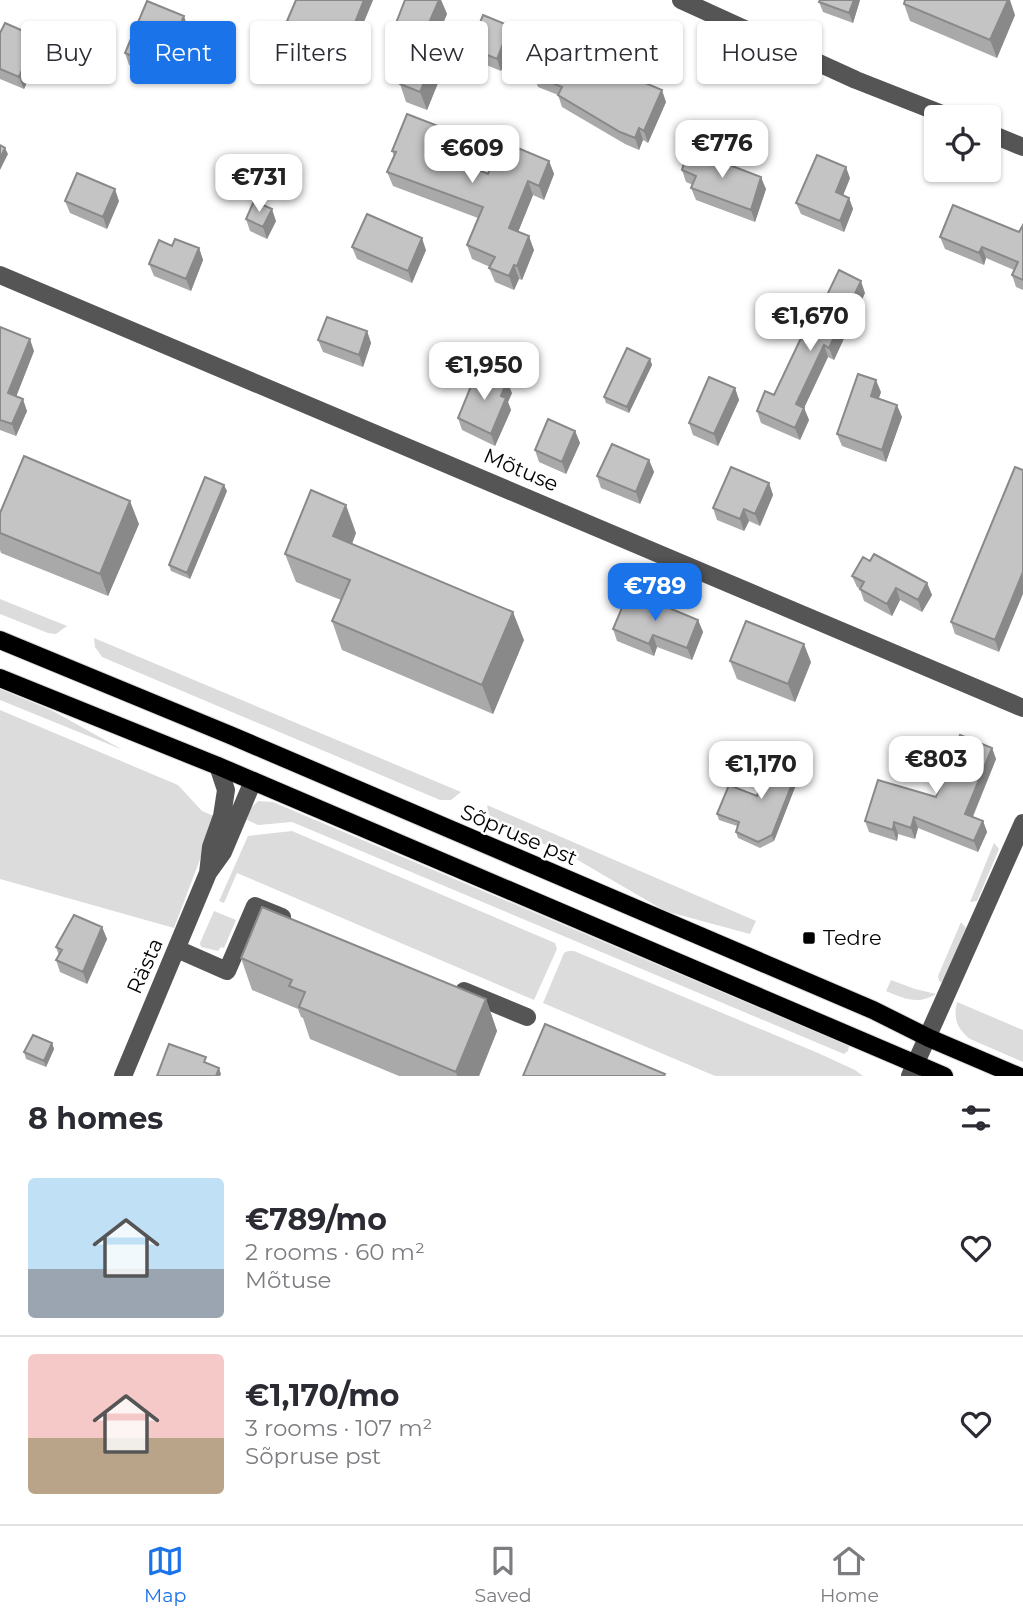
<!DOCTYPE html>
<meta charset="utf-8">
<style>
:root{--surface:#fff;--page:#f2f2f3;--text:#2b2b33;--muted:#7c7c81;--line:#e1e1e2;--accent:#1a73e8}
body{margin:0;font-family:Montserrat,sans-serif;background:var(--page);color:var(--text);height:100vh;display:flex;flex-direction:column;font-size:26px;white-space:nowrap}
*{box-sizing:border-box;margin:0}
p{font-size:23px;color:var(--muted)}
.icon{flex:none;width:38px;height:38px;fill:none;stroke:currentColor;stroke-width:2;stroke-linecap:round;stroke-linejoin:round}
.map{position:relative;height:1076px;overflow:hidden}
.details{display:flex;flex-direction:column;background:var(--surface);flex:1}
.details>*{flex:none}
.banner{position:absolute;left:21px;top:21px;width:982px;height:63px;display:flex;gap:14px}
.buttons{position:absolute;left:924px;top:105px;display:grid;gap:14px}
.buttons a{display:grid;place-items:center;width:77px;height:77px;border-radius:7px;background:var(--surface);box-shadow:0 2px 5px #0004;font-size:35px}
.price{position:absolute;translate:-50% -60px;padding:0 16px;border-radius:14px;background:#fff;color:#222;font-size:23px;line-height:46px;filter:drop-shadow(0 2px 4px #0008)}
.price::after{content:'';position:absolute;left:50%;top:42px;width:21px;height:16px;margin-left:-10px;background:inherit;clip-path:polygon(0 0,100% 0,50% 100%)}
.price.on{background:var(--accent);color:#fff}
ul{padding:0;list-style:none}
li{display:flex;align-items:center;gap:21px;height:175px;padding:0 28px}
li+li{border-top:2px solid var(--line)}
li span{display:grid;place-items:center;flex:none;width:196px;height:140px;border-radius:7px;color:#555}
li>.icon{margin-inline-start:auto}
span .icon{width:84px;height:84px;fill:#fffc;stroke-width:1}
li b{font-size:30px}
h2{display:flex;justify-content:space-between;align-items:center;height:84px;padding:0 28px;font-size:30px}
.tag{padding:0 24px;border-radius:7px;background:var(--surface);box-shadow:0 2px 5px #0004;font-size:24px;line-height:63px}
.tag.on{background:var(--accent);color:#fff}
.tab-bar{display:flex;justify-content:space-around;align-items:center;height:98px;border-top:2px solid var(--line);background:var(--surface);font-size:19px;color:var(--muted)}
.tab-bar a{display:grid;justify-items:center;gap:4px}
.tab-bar .on{color:var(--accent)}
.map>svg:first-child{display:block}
.green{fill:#dcdcdc}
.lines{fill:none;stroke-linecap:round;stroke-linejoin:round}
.major-casing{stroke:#dbdbdb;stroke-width:20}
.minor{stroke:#555;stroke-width:18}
.major{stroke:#000;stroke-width:18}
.wall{fill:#a9a9a9}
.shaded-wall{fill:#898989}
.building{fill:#c4c4c4;stroke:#898989;stroke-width:2}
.poi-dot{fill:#000;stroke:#fff;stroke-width:2.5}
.labels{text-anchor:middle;stroke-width:5;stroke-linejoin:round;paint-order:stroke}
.street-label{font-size:21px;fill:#000;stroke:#fff}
.poi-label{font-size:21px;fill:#000;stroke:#fff;text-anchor:start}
</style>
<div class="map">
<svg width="1023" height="1076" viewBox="0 0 1023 1076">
<rect width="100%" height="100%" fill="#fff"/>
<path class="green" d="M0 599 67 626 56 634 48 633 0 614Z
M94 638 461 792 451 800H440L102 657 95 647Z
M0 689 51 710 123 750 0 700Z
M0 710 178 785 202 811 216 817 174 928 0 879Z
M258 801 273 802 849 1046 848 1051 844 1054 292 822 258 825 247 820 249 810Z
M487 805 756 921 750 934 665 911 564 852 497 825 489 815Z
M292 831 555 943 557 949 534 1000 237 873 224 903 219 901 248 836Z
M994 843 999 849 977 901 970 902Z
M214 911 236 920 224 948 221 947 218 951 201 947 200 943Z
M961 922 966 928 943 983 939 981 938 976Z
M568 951H574L818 1053 855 1070 863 1076H715L543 1003 564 953Z
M891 980 915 989 936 994C918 1005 905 999 886 991Z
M957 1002 1023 1030V1062L970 1039C957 1029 953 1018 957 1002Z"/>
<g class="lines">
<defs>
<path id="major" d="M0 640 230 735 873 1010 929 1038 1018 1076
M0 678 218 766 944 1076"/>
</defs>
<use href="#major" class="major-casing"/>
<path class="minor" d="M681 0 856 80 950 117
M989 133 1023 147
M0 275 1023 708
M208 873 211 847 222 816 226 790 218 766
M177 949 227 971 255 906 282 917
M464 991 527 1017
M123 1076 208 873 223 852 253 781
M910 1076 1023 823"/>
<use href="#major" class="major"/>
</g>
<path class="wall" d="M373 0 356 41 348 38 343 52 291 33 287 21Z
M405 0H441L447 14 437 37 449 56 427 110 406 102 400 84 410 59 398 54 391 36Z
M860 0 853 23 823 12 819 2Z
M904 4 1015 15 997 58 910 21Z
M188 28 166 81 129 65 125 53Z
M0 33 37 37 42 49 24 89 0 79Z
M514 38 501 71 474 60 470 48Z
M584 60 617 67 616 70 666 102 648 143 643 140 639 150 625 144 562 107 558 95 538 87 534 75Z
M461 147 457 158 458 162 488 174 549 161 554 174 544 200 533 195 518 232 534 250 522 280 519 279 514 290 495 282 489 268 490 267 472 259 467 245 478 218 393 186 387 172 394 156 392 151Z
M682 170 766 189 755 222 696 200 691 188 693 185 686 182Z
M850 178 843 195 849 198 853 209 844 232 801 214 796 203Z
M65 201H119L107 229 70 213Z
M246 219 276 221 267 239 250 231Z
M1023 225V290L1016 287 1012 275 1014 270 986 258 984 265 945 249 940 237 1019 232Z
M352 247 426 250 412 283 357 259Z
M199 248 203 260 191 291 154 276 149 264Z
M865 293 834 360 828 357 804 408 809 420 800 440 761 423 757 411 774 395 805 341Z
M0 327 34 351 16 396 27 411 16 436 0 430Z
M367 331 371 343 363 367 323 352 318 340Z
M650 359 652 365 629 413 606 403 604 397Z
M735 388 739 400 718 446 693 435 689 423Z
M881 392 879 398 902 417 886 462 842 446 837 434Z
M512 393 508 402 511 410 495 446 462 430 458 418Z
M575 431 580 443 566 474 539 462 535 450Z
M649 460 654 472 640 504 601 488 597 476Z
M1015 467 999 652 955 634 951 622Z
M769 483 773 495 760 526 749 521 744 531 717 520 713 508Z
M227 491 190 579 171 571 169 565Z
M0 513 139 524 108 596 1 553 0 550Z
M356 533 352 544 524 640 493 714 342 650 332 621 341 600 296 582 285 554Z
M870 561 927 583 932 595 922 612 900 600 892 616 864 601 860 589 857 587 852 576Z
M633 607 698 620 703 632 692 660 657 647 654 656 617 641 613 629Z
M730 661 811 662 795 702 737 679Z
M992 748 996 759 973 817 983 821 987 832 978 852 918 828 915 839 898 834 897 841 869 832 865 821 936 797Z
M801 772 774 841 760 848 738 838 736 832 737 826 719 820 717 814 757 796Z
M102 927 107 939 87 984 60 972 56 960 59 956 56 947Z
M241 958 486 999 497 1031 479 1076H399L310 1039 303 1018 301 1017 298 1009 252 990Z
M52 1043 54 1049 46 1067 26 1059 24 1052Z"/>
<path class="shaded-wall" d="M364 0H373L356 41 352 30Z
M439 0H441L447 14 432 50 425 32Z
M854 0H860L853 23 849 13Z
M1008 0H1010L1015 15 997 58 990 40Z
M184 16 188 28 166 81 162 69Z
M510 26 514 38 501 71 497 59Z
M344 27 348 38 343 52 339 41Z
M37 37 42 49 24 89 19 77Z
M443 39 449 56 427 110 420 92Z
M613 55 617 67 612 79 607 67Z
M662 90 666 102 648 143 644 131Z
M639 128 643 140 639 150 635 138Z
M456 133 461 147 457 158 459 163 450 158V147Z
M5 148 8 154 0 170V159Z
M549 161 554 174 544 200 539 186Z
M846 167 850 178 840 203 836 192Z
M761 177 766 189 755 222 751 210Z
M528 181 533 195 514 242 509 228Z
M115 189 119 201 107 229 103 217Z
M849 198 853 209 844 232 840 221Z
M272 209 276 221 267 239 263 227Z
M529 236 534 250 522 280 517 266Z
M422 238 426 250 412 283 408 271Z
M982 247 986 258 984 265 979 253Z
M199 248 203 260 191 291 186 279Z
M514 265 519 279 514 290 509 276Z
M861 281 865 293 834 360 829 348Z
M367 331 371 343 363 367 359 355Z
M30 339 34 351 13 405 8 393Z
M824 345 828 357 804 408 809 420 800 440 795 428 796 404Z
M650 359 652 365 629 413 627 407Z
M876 380 881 392 875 408 871 396Z
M507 381 512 393 508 402 511 410 495 446 491 434 501 396Z
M735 388 739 400 718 446 714 434Z
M23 399 27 411 16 436 12 424Z
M897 405 902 417 886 462 882 450Z
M575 431 580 443 566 474 562 462Z
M649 460 654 472 640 504 636 492Z
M769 483 773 495 760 526 755 514Z
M224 485 227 491 190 579 187 573Z
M130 501 139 524 108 596 100 574Z
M346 505 356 533 344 564 333 536Z
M744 509 749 521 744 531 740 519Z
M1023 572V594L999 652 995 640Z
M927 583 932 595 922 612 918 600Z
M896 588 900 600 892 616 887 604Z
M513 612 524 640 493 714 482 685Z
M698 620 703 632 692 660 687 648Z
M653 635 657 647 654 656 649 644Z
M804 644 811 662 795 702 788 684Z
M992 748 996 759 969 825 965 814Z
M799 766 801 772 774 841 772 835Z
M914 817 918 828 915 839 911 828Z
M983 821 987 832 978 852 974 841Z
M894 822 898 834 897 841 893 830Z
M102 927 107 939 87 984 83 972Z
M486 999 497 1031 479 1076H457L456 1072Z
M52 1043 54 1049 46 1067 44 1061Z
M219 1068 221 1074 220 1076H216Z"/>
<path class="building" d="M296 0H364L352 30 344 27 339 41 287 21Z
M405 0H439L425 32 443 39 420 92 400 84 415 47 391 36Z
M820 0H854L849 13 819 2Z
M905 0H1008L990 40 904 4Z
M147 1 184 16 162 69 125 53Z
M483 15 510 26 497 59 470 48Z
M5 23 37 37 19 77 0 69V33Z
M550 44 584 60 592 45 613 55 607 67 662 90 644 131 639 128 635 138 620 132 558 95 562 87 534 75Z
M407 114 456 133 450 147 454 149 450 158 488 174 501 141 549 161 539 186 528 181 509 228 529 236 517 266 514 265 509 276 489 268 495 257 467 245 483 207 387 172 396 152 392 151Z
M0 145 5 148 0 159Z
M688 149 761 177 751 210 691 188 696 176 682 170Z
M817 155 846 167 836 192 849 198 840 221 796 203Z
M77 173 115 189 103 217 65 201Z
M254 201 272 209 263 227 246 219Z
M953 205 1019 232 1023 225V280L1012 275 1018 262 982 247 979 253 940 237Z
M367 214 422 238 408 271 352 247Z
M175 239 199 248 186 279 149 264 159 240 172 246Z
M839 270 861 281 829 348 824 345 796 404 804 408 795 428 757 411 765 391 774 395 801 338 805 341Z
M327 317 367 331 359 355 318 340Z
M0 327 30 339 8 393 23 399 12 424 0 420Z
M627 348 650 359 627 407 604 397Z
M478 369 507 381 501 396 506 398 491 434 458 418Z
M858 374 876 380 871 396 897 405 882 450 837 434Z
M709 377 735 388 714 434 689 423Z
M548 419 575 431 562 462 535 450Z
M612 444 649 460 636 492 597 476Z
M24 456 130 501 100 574 0 533V513Z
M731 467 769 483 755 514 744 509 740 519 713 508Z
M1015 467 1023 470V572L995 640 951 622Z
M205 477 224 485 187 573 169 565Z
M311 490 346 505 333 536 513 612 482 685 332 621 350 580 285 554Z
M874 554 927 583 918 600 896 588 887 604 860 589 864 582 852 576 863 557 870 561Z
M638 595 698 620 687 648 653 635 649 644 613 629 624 603 633 607Z
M746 621 804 644 788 684 730 661Z
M960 735 992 748 965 814 983 821 974 841 914 817 911 828 894 822 893 830 865 821 878 780 936 797Z
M772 755 799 766 772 835 758 842 736 832 739 822 717 814 729 785 757 796Z
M262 907 486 999 456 1072 299 1007 305 992 289 986 292 980 241 958Z
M74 915 102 927 83 972 56 960 62 950 56 947Z
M545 1024 665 1074 664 1076H523Z
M33 1035 52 1043 44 1061 24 1052Z
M169 1044 206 1057 204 1062 219 1068 216 1076H157Z"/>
<rect class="poi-dot" x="802" y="931" width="14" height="14" rx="3.5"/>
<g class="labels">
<g class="street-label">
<text transform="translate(521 470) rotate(23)" y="7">Mõtuse</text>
<text transform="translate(519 835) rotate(23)" y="7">Sõpruse pst</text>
<text transform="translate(145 966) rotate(-66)" y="7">Rästa</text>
</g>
<g class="poi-label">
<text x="823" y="945">Tedre</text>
</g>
</g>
</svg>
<div class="buttons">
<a><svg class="icon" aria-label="locate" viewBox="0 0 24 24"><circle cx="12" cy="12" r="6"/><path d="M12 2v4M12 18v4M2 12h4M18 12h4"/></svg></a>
</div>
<b class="price" style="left:722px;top:180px">€776</b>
<b class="price" style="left:472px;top:185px">€609</b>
<b class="price" style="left:259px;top:214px">€731</b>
<b class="price" style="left:810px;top:353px">€1,670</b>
<b class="price" style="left:484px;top:402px">€1,950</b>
<b class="price on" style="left:655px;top:623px">€789</b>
<b class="price" style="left:936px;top:796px">€803</b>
<b class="price" style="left:761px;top:801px">€1,170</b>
<div class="banner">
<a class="tag">Buy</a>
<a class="tag on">Rent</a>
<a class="tag">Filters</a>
<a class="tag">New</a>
<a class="tag">Apartment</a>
<a class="tag">House</a>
</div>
</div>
<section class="details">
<h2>8 homes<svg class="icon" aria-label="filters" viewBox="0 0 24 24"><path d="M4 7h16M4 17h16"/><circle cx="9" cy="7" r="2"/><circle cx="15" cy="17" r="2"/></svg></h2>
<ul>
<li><span style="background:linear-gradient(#bfe0f5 65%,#9aa5b1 0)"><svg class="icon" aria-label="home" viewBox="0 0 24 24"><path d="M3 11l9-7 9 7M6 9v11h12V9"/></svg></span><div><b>€789/mo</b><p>2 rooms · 60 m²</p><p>Mõtuse</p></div><svg class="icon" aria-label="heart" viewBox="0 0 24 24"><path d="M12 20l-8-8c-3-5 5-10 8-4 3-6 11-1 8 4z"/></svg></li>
<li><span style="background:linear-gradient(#f6c9c9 60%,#b9a48a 0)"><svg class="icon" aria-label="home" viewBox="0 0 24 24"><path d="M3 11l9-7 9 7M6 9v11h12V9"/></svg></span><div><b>€1,170/mo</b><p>3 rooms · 107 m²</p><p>Sõpruse pst</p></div><svg class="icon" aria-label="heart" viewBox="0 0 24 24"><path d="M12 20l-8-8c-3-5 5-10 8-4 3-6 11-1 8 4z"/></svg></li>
</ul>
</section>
<nav class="tab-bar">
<a class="on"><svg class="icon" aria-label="map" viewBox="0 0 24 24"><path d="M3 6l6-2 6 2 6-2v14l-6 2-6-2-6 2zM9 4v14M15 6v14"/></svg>Map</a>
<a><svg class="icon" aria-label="saved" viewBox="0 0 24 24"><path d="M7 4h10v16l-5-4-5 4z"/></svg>Saved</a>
<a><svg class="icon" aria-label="home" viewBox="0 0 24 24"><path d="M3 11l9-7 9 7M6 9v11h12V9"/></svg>Home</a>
</nav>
